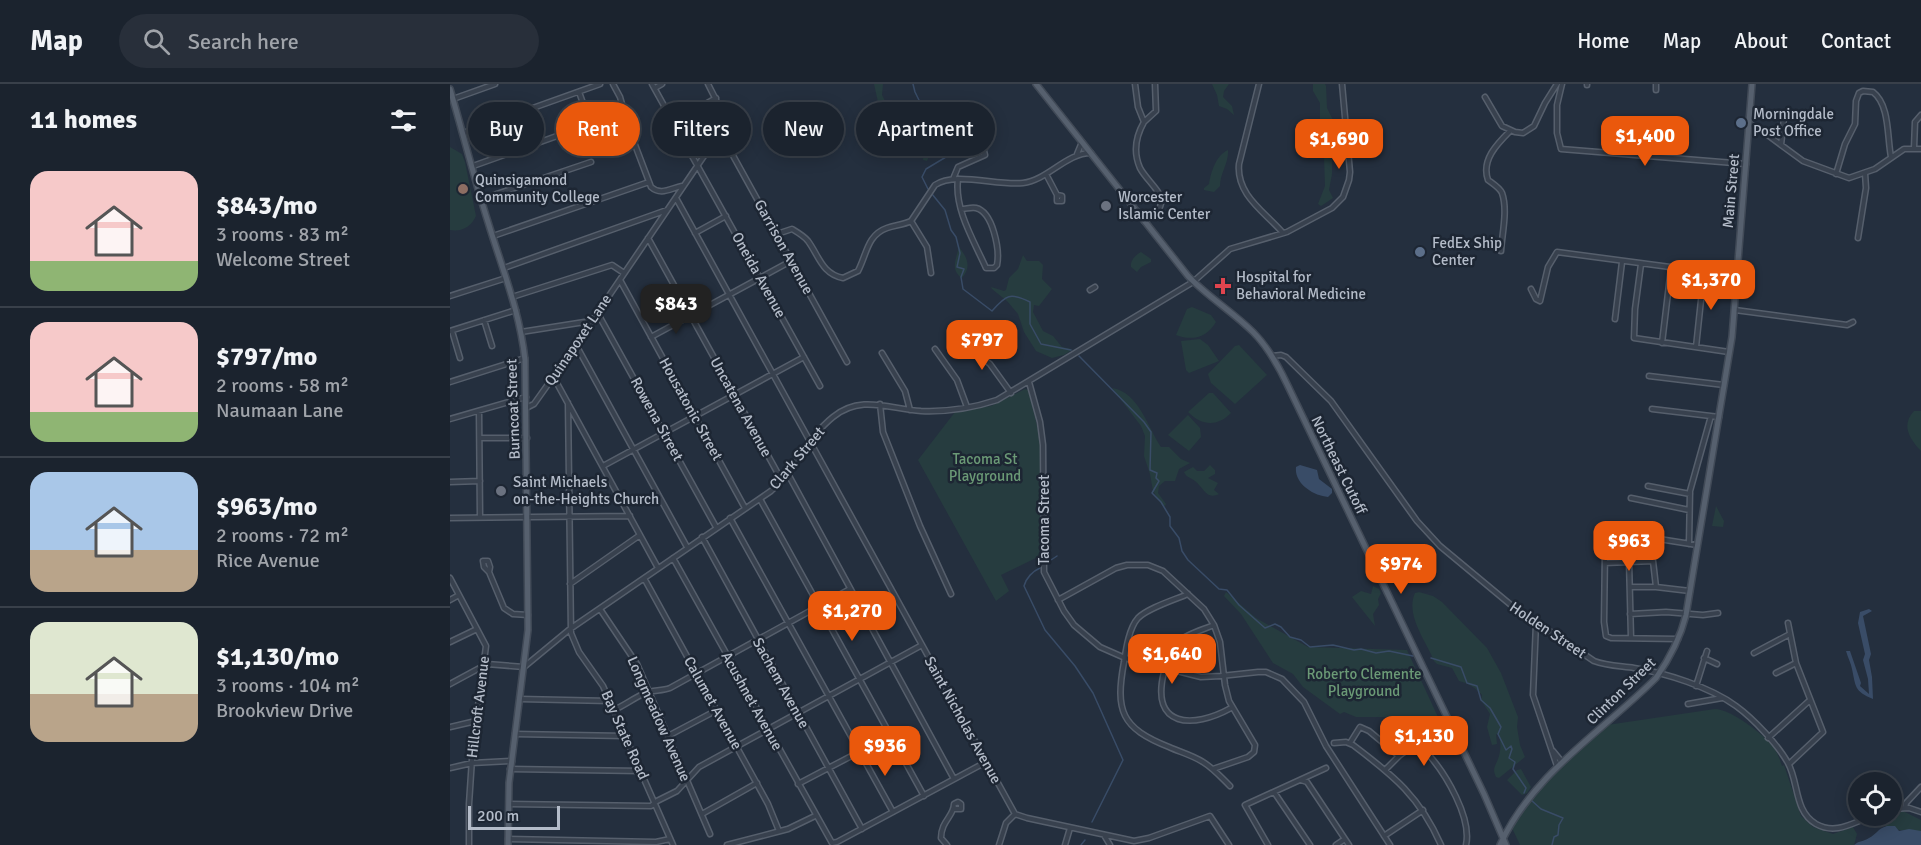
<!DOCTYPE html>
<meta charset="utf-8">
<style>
:root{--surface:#1b232e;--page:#282f3a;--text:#f1f3f6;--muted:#a0a4aa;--line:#39404a;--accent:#ea580c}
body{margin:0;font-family:Signika,sans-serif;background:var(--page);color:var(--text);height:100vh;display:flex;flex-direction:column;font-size:22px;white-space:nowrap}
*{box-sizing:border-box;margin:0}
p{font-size:20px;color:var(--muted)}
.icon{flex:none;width:33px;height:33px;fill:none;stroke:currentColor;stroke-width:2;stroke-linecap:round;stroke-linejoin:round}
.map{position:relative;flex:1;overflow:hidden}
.panel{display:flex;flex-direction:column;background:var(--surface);width:450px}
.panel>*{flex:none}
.hud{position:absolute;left:18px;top:18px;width:570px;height:54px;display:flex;gap:12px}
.controls{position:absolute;left:1398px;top:688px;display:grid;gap:12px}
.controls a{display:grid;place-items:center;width:54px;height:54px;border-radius:50%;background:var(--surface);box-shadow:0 3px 15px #0003,0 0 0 2px var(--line);font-size:30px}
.scale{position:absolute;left:18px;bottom:15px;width:92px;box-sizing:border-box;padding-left:6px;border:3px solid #b4bcc9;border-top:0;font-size:16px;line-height:21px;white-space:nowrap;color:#b4bcc9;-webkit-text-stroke:4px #1d2633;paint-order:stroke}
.price{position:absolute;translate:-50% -51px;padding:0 14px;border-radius:12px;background:var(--accent);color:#fff;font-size:20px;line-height:39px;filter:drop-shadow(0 2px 3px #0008)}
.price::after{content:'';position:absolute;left:50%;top:36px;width:18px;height:14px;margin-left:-9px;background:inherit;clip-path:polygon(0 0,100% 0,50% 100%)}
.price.selected{background:#222;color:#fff}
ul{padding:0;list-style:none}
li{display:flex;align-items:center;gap:18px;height:150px;padding:0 30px}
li+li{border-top:2px solid var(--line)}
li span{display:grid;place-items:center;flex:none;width:168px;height:120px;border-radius:18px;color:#555}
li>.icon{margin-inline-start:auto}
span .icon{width:72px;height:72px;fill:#fffc;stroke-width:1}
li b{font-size:26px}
h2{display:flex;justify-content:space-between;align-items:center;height:72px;padding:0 30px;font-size:26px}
.pill{padding:0 21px;border-radius:27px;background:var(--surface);box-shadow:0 3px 15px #0003,0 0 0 2px var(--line);font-size:21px;line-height:54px}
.pill.selected{background:var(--accent);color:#fff}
header{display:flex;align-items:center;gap:36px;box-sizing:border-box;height:84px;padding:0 30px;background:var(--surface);border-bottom:2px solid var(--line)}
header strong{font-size:28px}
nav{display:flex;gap:33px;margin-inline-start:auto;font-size:21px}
.search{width:420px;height:54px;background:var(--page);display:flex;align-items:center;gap:15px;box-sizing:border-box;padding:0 21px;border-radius:33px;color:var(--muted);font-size:22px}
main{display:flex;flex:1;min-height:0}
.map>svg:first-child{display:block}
.green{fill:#263c3f}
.water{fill:#394c67}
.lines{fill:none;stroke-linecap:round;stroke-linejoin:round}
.stream{stroke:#394c67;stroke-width:1.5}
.minor-casing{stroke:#565f6c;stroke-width:7}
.major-casing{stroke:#414a57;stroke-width:8}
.minor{stroke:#38414e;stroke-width:4}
.major{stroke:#56606e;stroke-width:5}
.service-dot{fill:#5c6f8a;stroke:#1d2633;stroke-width:2}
.education-dot{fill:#8d6e63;stroke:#1d2633;stroke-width:2}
.worship-dot{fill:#6b7280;stroke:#1d2633;stroke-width:2}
.health-dot{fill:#e0444e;stroke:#1d2633;stroke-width:2}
.labels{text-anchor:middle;stroke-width:5;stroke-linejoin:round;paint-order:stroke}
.poi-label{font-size:15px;fill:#b4bcc9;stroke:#1d2633;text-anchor:start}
.street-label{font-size:15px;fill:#b4bcc9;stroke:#1d2633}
.park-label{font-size:15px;fill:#6b9a76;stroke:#1d2633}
</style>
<header>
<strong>Map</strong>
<div class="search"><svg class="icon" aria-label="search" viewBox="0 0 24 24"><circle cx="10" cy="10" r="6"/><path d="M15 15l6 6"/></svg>Search here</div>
<nav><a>Home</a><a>Map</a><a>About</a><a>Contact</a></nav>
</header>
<main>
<section class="panel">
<h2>11 homes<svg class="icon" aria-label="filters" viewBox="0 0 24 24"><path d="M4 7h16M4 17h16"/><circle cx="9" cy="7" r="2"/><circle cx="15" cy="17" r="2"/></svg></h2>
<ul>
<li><span style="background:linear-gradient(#f6c9c9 75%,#8fb573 0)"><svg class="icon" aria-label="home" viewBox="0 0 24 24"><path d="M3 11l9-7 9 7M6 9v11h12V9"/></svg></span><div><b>$843/mo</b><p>3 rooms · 83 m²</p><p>Welcome Street</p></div></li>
<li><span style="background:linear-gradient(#f6c9c9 75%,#8fb573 0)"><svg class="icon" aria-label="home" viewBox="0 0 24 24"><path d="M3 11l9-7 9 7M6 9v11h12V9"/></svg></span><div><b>$797/mo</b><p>2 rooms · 58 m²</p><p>Naumaan Lane</p></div></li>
<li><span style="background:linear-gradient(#a9c7e8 65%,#b9a48a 0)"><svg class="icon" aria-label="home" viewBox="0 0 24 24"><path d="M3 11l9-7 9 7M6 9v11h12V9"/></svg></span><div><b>$963/mo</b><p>2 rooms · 72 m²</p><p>Rice Avenue</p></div></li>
<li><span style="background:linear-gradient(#dfe7d0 60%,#b9a48a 0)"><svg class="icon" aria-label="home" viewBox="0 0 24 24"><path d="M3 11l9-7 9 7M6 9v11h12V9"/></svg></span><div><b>$1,130/mo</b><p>3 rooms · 104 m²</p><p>Brookview Drive</p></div></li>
</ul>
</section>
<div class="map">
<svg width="1471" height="761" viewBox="0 0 1471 761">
<rect width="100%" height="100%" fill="#242f3e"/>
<path class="green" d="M424 0H433L432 11 440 27 439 43 428 18Z
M762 0H779L774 7 773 13 782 22 784 31 777 25 769 22 767 11Z
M863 0H875L876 2 877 24 884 38 885 49 882 63V90L879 106 883 114 871 122 868 120 875 102 874 72 870 50V19L863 7Z
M468 26 485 58 477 77 473 76 474 62 466 41 465 30Z
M0 63 12 70 15 78 26 132C21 143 12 148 0 146Z
M778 66C779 79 770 89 770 102L764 108 754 106V104L759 100C761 88 766 71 778 66Z
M509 163C517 173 522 183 512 194 500 186 506 175 509 163Z
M691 168 701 175V178L691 183 687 188 681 183C680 177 685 171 691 168Z
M573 171 577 177H589L593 181 592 195 602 205 589 222 584 221 583 228 593 247 603 252 612 263 621 265 622 266 614 271 602 274 586 267 574 248 568 230 557 217 542 205 541 203 554 207 556 206 559 194 568 185Z
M742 223 761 231 766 238C757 254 742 257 726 251L737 225Z
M750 255 758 261 769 277 739 289 736 286 731 257Z
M789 261 817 291 785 320 761 299 758 290 785 262Z
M662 304C689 308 698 344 711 363H719L731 375 740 379 729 385 725 397H715L709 402 708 409 716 420 715 422 712 421 703 407 700 390 694 372 695 352 691 342Z
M575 305 578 306 590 353V472L551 491 559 507 546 517 468 376 505 328 541 322Z
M759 309H763L781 329C767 343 752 342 738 328Z
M1464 327H1471V367C1459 354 1451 341 1464 327Z
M738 331 750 344 751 353 739 367 718 351Z
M760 381 765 386V390L758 394 768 399 764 406 769 410C756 416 754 404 745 397 740 393 737 394 734 388L743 383 747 387H754Z
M1266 422 1274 437 1273 443 1262 442Z
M923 502 929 505 931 509 928 515 929 521 923 530 925 542 902 513 911 507 921 510Z
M776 508 806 534 858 563 957 566 988 633H906L894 628 890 630 853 603 843 590 823 579 791 530 774 512Z
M969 508 983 512 992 518 1037 564 1051 589 1068 633 1067 643 1070 661 1075 673 1049 694 1046 693C1042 684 1045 683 1048 675 1051 667 1051 659 1049 651L1046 650 1047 660 1042 661 1037 643 1040 630 1031 616 1032 611C1026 604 1018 599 1009 597L1002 584 987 580 984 577C976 557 955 531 965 509Z
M1265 625C1281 625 1315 651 1324 664 1328 670 1330 676 1332 682L1334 681 1351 732 1363 743 1383 750 1403 743 1407 750 1404 761H1070L1062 744 1077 718 1088 706 1157 641Z
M1071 685 1081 703 1077 709 1072 711 1057 696 1067 686Z
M1453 727 1471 736V749L1436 744 1432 733Z"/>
<path class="water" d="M850 381 867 386 869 395 882 405V409L878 413C864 412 844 400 846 383Z
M1419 525 1422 527 1413 532 1421 570 1419 576 1422 593 1423 615C1404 607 1406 603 1402 585 1401 579 1398 574 1396 567H1400L1411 599 1410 602 1419 610 1418 595 1413 576 1415 570 1408 539 1410 528Z
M1437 742H1445L1449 747 1459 745 1471 747V761H1404C1410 756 1413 758 1419 754 1427 750 1427 745 1437 742Z"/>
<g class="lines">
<path class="stream" d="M463 0 465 8 491 61 498 66 496 73 476 85 472 93 478 105
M482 110 495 126 501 146 506 153 510 169 507 183 514 185 511 193 513 205 542 227C556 211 560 208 580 218V240L591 260 621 266
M629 272 694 338 701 348 700 386 707 389 706 394 709 397 702 409 711 418 720 433V442L729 454 732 467 738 476 769 505 777 506 789 521 815 544 825 540 831 543 840 553 851 556 860 563 883 561 904 566 911 565 926 569 939 567 963 572
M595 480 607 472
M590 484C583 487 576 494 574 502L595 546 625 582 643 609 673 676 642 738
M981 574 1011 583 1017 599 1027 602 1031 616 1040 624 1051 643 1048 650 1056 666 1061 662 1062 665 1059 674 1065 678 1063 685 1076 704 1074 709
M1081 716 1091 725 1113 734 1109 741 1108 751 1104 753 1102 761
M631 761 635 756"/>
<defs>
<path id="minor" d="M163 0 170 13 179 45 201 103C211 112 221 104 232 102
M202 0 370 302
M685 0 688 23 694 38 706 27 705 0
M809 0 789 80C786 111 815 128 833 149
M1112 0 1107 21V49L1111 65 1296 80
M1137 1V0
M205 4 212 0
M1206 6V0
M1035 13 1052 42 1065 48 1073 49 1084 42 1095 19 1107 0
M3 15 45 0
M224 38 266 14
M1299 40 1308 44 1353 77 1399 94 1425 85 1454 65H1471
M270 48 397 278
M13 49 150 0
M1331 61 1334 34
M1464 64 1465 38 1471 31
M627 70 632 58
M23 82 135 42 138 39V33L129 8
M596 90 607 111V117H612V112L607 111
M1386 90 1395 60 1405 40 1406 17 1409 9 1413 7 1423 8C1440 21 1437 53 1441 73
M503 95 508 83 535 71 533 63
M508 95C504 125 524 157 536 184H544L547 181C550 166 543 128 526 124 521 123 516 125 511 125
M226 114 565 730 577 734 684 757 699 754 760 732 779 761
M32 115 141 78
M461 137 477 163 481 189
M694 137C730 117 700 103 690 84 683 68 686 52 694 38
M245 149 276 132
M327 150 342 145C347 148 354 152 358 157 369 172 372 190 393 194L408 187C417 170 417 151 437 144 445 141 453 141 461 137L485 101C505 87 547 102 573 99 598 96 616 69 641 69
M43 152 199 98
M198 154 332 397
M1408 154 1416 104 1415 89
M1051 167C1052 150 1058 126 1052 109 1050 104 1042 99 1038 96 1031 76 1047 60 1060 47
M1191 180 1185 225 1184 254 1279 268
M54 184 217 126
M170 196 295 424
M1081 205 1086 215 1090 217 1098 183 1107 168 1288 192
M640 206 645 203
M0 212 56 194
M62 213 162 181 174 189
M1285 226 1397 241 1403 238
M147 228 266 443
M1165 235 1172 178
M34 236 42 262
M0 247 66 226
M2 247 10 274
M71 248 141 237
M201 253 341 177
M518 259 520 264 540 280 561 309
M1212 259 1221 184
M126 261 237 463
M1246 263 1254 188
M485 265 507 296 517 323
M432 269 455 307 460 326
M822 272 831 271 836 273 881 317 967 437 990 462 1061 521 1144 577C1157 582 1171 582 1184 584 1216 589 1260 603 1286 622 1304 635 1328 661 1338 679 1349 699 1344 727 1366 740 1386 751 1402 739 1422 732
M103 292 208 484
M1199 292 1274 301
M0 298 75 274
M579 298 590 338 593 361 594 488 614 527 624 541 650 563 675 574 751 593 771 592 808 588H816L832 595 854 618 876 662 940 761
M118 319 121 549 129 568 153 602 223 761
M430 320 433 348 470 442 501 510
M76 324 84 320 116 275 269 50C277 30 266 17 258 0
M1202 325 1269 333
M29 327 30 433
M0 335 76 313
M30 354H77
M153 382 354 273
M338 390 504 695
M0 398 30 397
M1198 402 1240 410
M1181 414 1239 426
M310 415 474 712
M0 434 180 432
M280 434 443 728
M1175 446 1190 452 1247 461
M252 453 412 745
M1239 460 1240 407 1261 332
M1155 467 1154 538 1156 552 1161 554 1228 555
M223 474 382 759 387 758 536 678
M1179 477 1181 554
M1155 479 1203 477 1206 503
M39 488 34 483 33 477H38L40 483 39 488 54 524 63 530 78 531
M0 494 36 562 23 660 19 720V761
M194 494 318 720 329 747
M120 500 190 451
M1180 503H1206L1240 507
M738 510C724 516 698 524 688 534 679 544 676 565 674 578 665 627 671 644 719 663 730 668 742 671 753 678 763 684 771 693 780 702
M0 516 9 511
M608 516 666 484 677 481H698L713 487 754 525 764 541 770 558 775 601 779 617 805 661 804 668 798 673 763 685
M150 525 187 580 260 750
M1180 530 1216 528 1253 531 1268 529
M1086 539 1083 611 1107 682
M1338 539 1346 579 1373 648 1339 680
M764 541C752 546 736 550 727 559 718 566 716 578 714 588 700 644 743 645 781 624
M0 558 27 545
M1304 569 1340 550
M1254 574 1267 580
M1326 589 1346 579
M0 600 37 580 74 583 120 545 321 407C345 385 358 353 383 333 411 310 439 325 471 327 496 328 523 324 547 316L743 198 780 165 837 148 882 124 893 113 899 96 900 88 892 0
M1246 602 1257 567
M70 615 160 617
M1238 620 1272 614
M164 626C175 621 184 614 195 609 203 606 212 607 220 604L400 505
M0 643 26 637
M65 650 175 652
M218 652 267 626
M1318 654 1360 616
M884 659 896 658 903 661C944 692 970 713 991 761
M900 659 910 643 919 647 949 672C958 664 969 662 978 670 996 690 1022 734 1016 761
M1103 667 1112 678
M0 684 22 679 62 677
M60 685 191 687
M935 686 949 672
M851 696 857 698 899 761
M348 700 409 668
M824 708 860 761
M59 720 201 722 207 717 227 707 249 683 472 561
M1455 724 1456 719 1471 703
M1442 725 1459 724 1471 728
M252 730 307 699
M654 751 660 761
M934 752 973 726
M58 755 206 758 220 755
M277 761 338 745 365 732
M497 761 491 754C491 737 504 732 504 720L508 718 511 720V725H504
M549 761 556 739 565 730
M615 761 620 744
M818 761 795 721 876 684
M886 761 895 755"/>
<path id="major" d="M586 0 738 192C758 213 783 228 803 248 818 263 828 281 837 300L1034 710 1056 761
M0 5C13 49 24 94 38 138 52 184 70 228 75 276L78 546 59 699 58 761
M1050 761C1083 689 1152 648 1206 594 1220 574 1230 555 1236 531L1282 253 1302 0"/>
</defs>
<use href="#minor" class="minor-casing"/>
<use href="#major" class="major-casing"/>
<use href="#minor" class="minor"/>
<use href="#major" class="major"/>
</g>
<g class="service-dot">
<circle cx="1291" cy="39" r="6"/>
<circle cx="970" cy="168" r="6"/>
</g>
<circle class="education-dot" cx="13" cy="105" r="6"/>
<g class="worship-dot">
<circle cx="656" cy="122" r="6"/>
<circle cx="51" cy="407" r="6"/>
</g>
<path class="health-dot" d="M770 193h6v6h6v6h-6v6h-6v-6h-6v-6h6z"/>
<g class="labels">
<g class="poi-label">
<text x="1303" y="35">Morningdale<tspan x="1303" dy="17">Post Office</tspan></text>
<text x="25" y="101">Quinsigamond<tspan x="25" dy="17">Community College</tspan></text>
<text x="668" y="118">Worcester<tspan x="668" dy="17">Islamic Center</tspan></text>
<text x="982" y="164">FedEx Ship<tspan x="982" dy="17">Center</tspan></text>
<text x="786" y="198">Hospital for<tspan x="786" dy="17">Behavioral Medicine</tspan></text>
<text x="63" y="403">Saint Michaels<tspan x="63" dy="17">on-the-Heights Church</tspan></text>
</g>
<g class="street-label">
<text transform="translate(1281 107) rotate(-85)" y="5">Main Street</text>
<text transform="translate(334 163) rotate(61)" y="5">Garrison Avenue</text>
<text transform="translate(309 191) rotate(61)" y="5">Oneida Avenue</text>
<text transform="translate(128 256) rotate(-56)" y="5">Quinapoxet Lane</text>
<text transform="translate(291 323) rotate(61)" y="5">Uncatena Avenue</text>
<text transform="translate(63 325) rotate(-92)" y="5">Burncoat Street</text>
<text transform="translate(241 325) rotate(61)" y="5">Housatonic Street</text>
<text transform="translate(207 335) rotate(61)" y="5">Rowena Street</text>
<text transform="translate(347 374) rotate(-50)" y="5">Clark Street</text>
<text transform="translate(889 381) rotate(64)" y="5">Northeast Cutoff</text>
<text transform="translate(594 436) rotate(-90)" y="5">Tacoma Street</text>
<text transform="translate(1098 546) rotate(34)" y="5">Holden Street</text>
<text transform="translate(331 599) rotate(61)" y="5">Sachem Avenue</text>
<text transform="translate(1171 607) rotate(-44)" y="5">Clinton Street</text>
<text transform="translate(302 617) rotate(61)" y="5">Acushnet Avenue</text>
<text transform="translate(263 619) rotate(61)" y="5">Calumet Avenue</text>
<text transform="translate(28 623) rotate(-83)" y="5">Hillcroft Avenue</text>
<text transform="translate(209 635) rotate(66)" y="5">Longmeadow Avenue</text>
<text transform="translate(513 636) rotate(61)" y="5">Saint Nicholas Avenue</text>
<text transform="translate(175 651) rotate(66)" y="5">Bay State Road</text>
</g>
<g class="park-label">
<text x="535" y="380">Tacoma St<tspan x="535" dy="17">Playground</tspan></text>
<text x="914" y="595">Roberto Clemente<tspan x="914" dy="17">Playground</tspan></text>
</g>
</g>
</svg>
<div class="controls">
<a><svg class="icon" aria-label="locate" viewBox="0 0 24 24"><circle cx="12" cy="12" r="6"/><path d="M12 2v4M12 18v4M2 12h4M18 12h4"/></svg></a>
</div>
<div class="scale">200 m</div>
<b class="price" style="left:1195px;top:83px">$1,400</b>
<b class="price" style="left:889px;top:86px">$1,690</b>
<b class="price" style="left:1261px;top:227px">$1,370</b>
<b class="price selected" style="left:226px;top:251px">$843</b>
<b class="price" style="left:532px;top:287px">$797</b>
<b class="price" style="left:1179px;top:488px">$963</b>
<b class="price" style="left:951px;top:511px">$974</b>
<b class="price" style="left:402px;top:558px">$1,270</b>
<b class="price" style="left:722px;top:601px">$1,640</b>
<b class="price" style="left:974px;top:683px">$1,130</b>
<b class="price" style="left:435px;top:693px">$936</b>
<div class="hud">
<a class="pill">Buy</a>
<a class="pill selected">Rent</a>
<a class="pill">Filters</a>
<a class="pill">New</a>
<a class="pill">Apartment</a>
</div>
</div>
</main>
